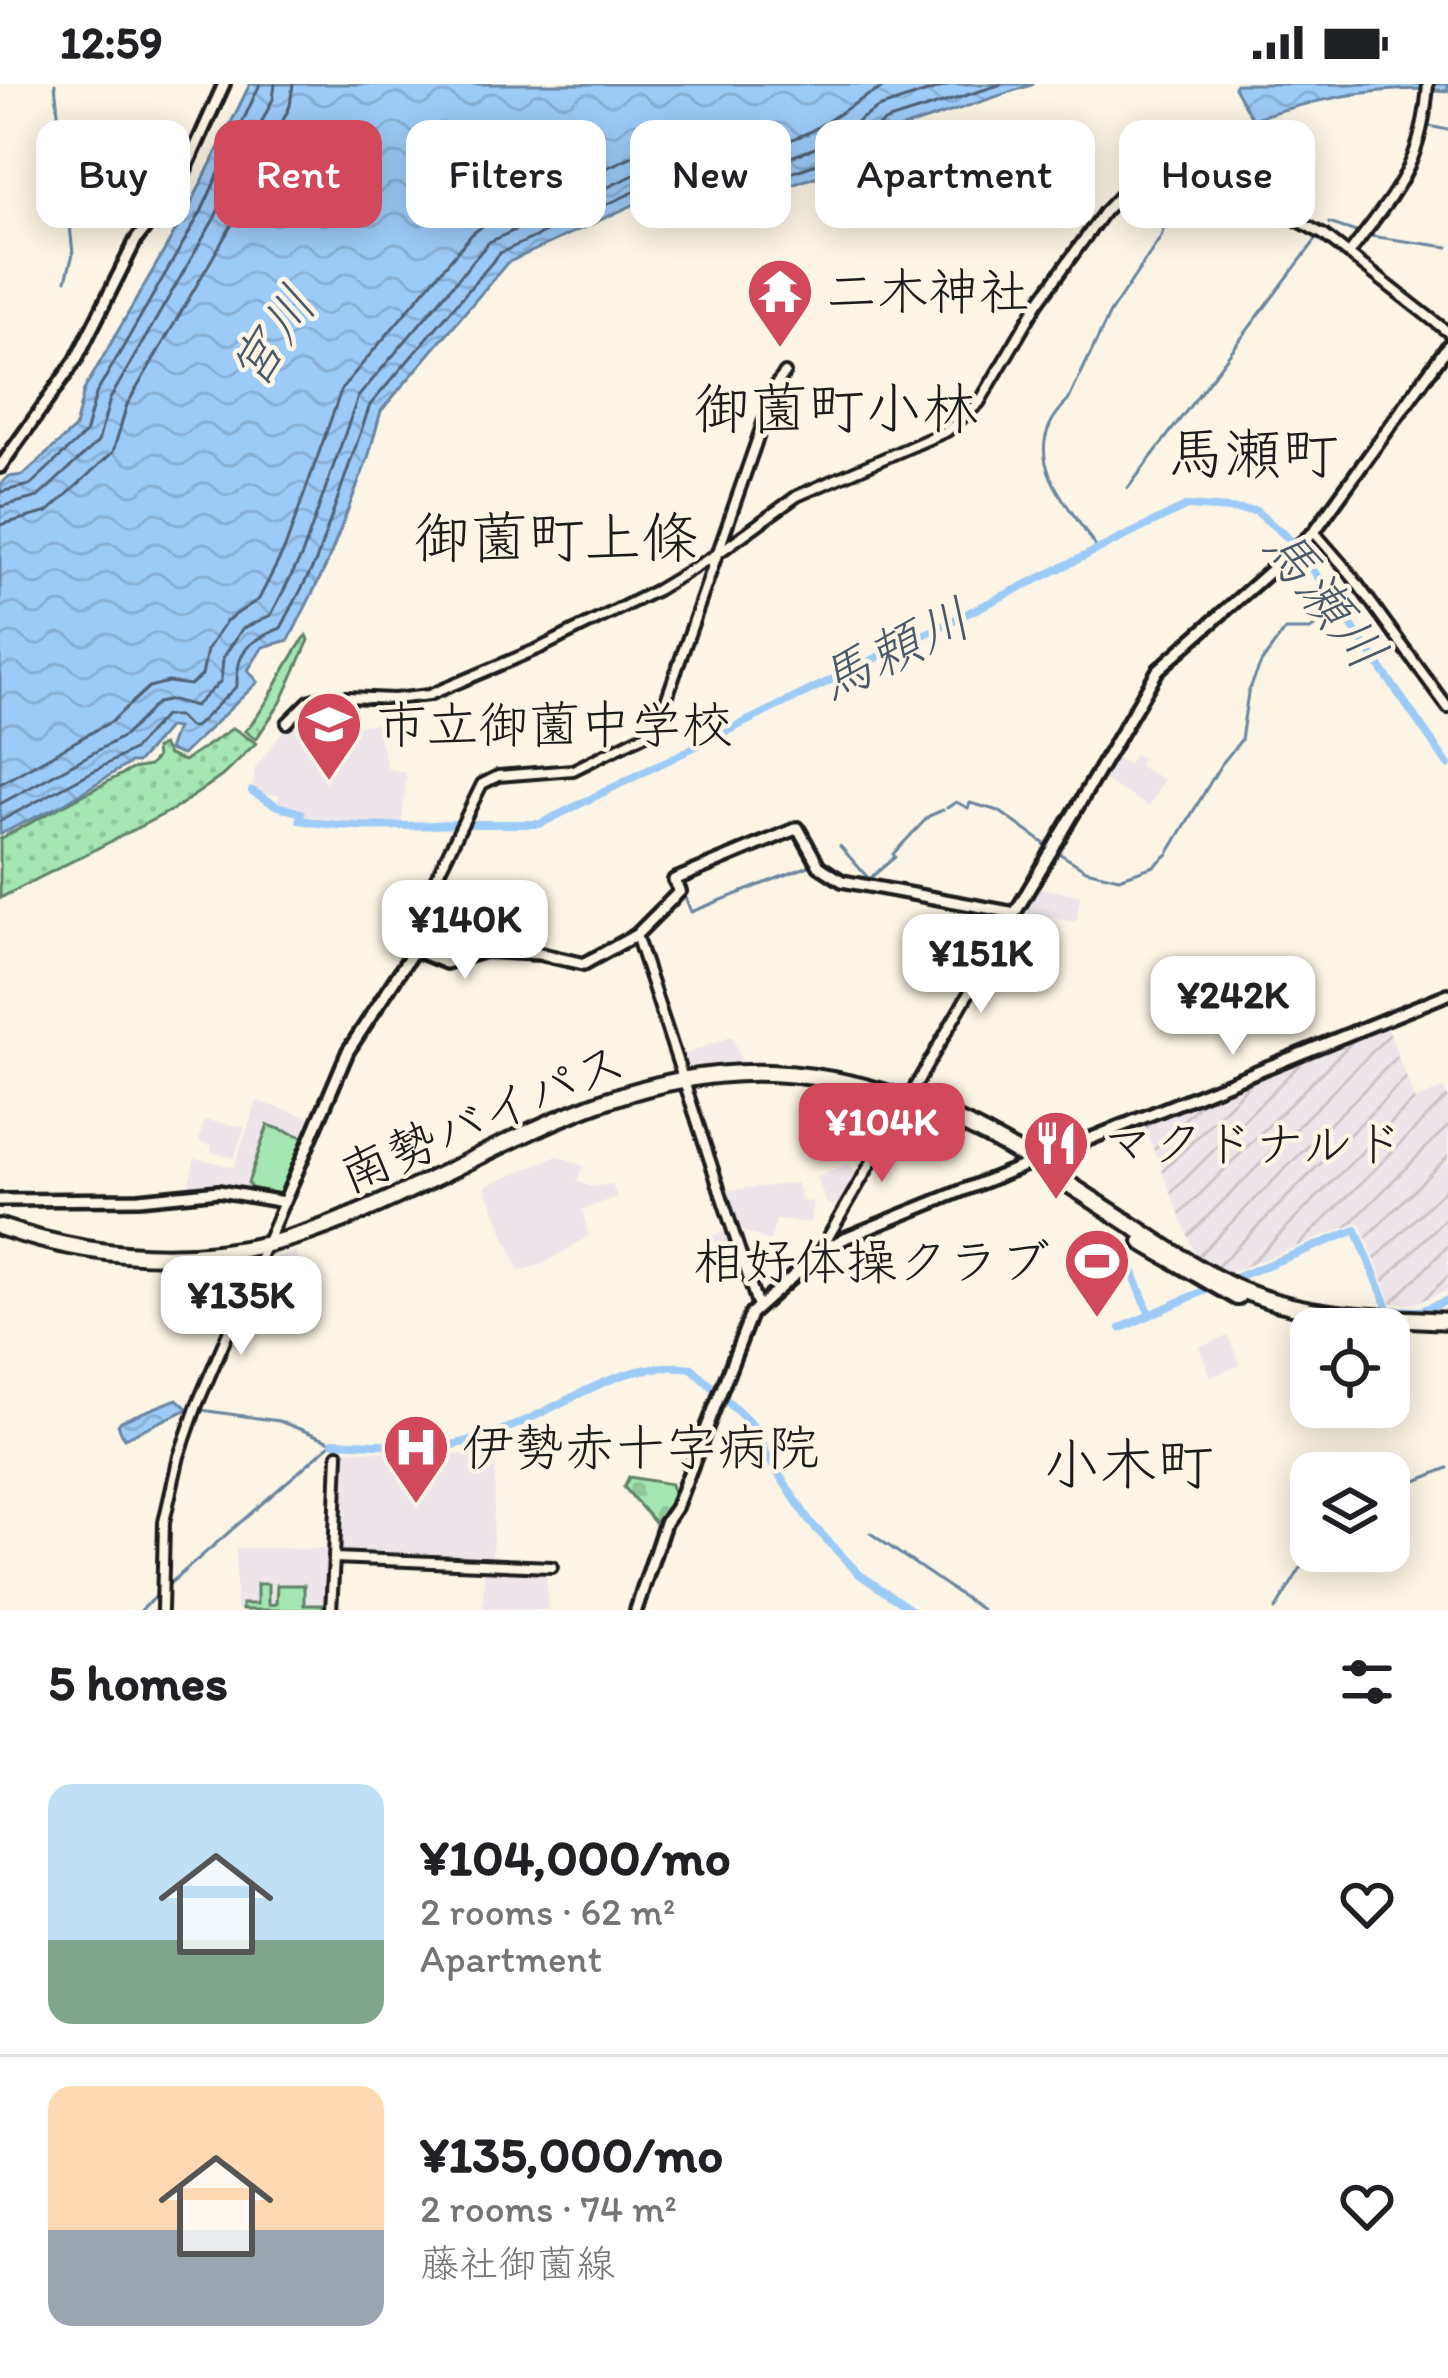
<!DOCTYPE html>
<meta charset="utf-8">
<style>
:root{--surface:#fff;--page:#f2f2f2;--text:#202124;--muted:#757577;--line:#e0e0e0;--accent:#d1495b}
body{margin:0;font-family:Itim,"Klee One",sans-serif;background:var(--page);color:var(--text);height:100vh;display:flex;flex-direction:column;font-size:45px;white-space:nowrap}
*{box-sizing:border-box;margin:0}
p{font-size:39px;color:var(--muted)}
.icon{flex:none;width:66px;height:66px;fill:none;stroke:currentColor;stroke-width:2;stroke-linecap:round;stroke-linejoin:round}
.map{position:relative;height:1526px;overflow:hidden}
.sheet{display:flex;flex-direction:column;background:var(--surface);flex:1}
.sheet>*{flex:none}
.hud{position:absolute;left:36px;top:36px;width:1377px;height:108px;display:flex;gap:24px}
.tools{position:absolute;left:1290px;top:1224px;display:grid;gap:24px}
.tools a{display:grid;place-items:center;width:120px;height:120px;border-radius:24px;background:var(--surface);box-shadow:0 6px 30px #0003;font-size:60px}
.price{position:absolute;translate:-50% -102px;padding:0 27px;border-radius:24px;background:#fff;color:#222;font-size:39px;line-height:78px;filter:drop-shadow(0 3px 6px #0008)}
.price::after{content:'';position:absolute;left:50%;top:72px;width:36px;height:27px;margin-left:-18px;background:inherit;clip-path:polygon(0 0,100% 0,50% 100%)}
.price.on{background:var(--accent);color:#fff}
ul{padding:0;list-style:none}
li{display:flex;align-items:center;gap:36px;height:300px;padding:0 48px}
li+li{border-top:3px solid var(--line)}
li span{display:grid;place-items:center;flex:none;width:336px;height:240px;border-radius:24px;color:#555}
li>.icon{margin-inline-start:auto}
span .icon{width:144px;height:144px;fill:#fffc;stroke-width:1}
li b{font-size:51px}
h2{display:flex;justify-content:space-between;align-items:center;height:144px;padding:0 48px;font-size:51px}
.tag{padding:0 42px;border-radius:24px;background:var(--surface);box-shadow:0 6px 30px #0003;font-size:42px;line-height:108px}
.tag.on{background:var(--accent);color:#fff}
.status{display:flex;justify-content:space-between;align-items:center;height:84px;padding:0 60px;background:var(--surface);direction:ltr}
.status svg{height:33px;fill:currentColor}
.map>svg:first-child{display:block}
.built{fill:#ede5e9}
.industrial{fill:url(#industrial-furrows)}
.grass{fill:url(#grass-tufts);stroke:#608267;stroke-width:3}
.cemetery{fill:url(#cemetery-stones);stroke:#608267;stroke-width:3}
.park{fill:url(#park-dots);stroke:#608267;stroke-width:3}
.pitch{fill:#a4e7b2;stroke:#608267;stroke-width:3}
.water{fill:url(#water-waves);stroke:#6985a0;stroke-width:3}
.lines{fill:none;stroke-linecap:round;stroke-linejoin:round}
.shore{stroke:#506274;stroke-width:3}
.stream{stroke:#6985a0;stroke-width:3}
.river{stroke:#9dcbf8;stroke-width:8}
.tertiary-casing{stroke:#1c1c1c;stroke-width:16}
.secondary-casing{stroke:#1c1c1c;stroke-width:18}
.trunk-casing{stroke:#1c1c1c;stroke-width:22}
.tertiary{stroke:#fcf5e5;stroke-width:8}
.secondary{stroke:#fcf5e5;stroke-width:9}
.trunk{stroke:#fcf5e5;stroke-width:14}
.labels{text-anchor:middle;stroke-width:9;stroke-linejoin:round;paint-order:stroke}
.poi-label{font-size:51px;fill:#1c1c1c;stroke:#fcf5e5;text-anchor:start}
.street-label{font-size:51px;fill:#1c1c1c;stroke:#fcf5e5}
.water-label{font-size:54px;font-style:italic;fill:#495969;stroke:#fcf5e5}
.quarter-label{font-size:57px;fill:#1c1c1c;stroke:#fcf5e5}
</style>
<div class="status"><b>12:59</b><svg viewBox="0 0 49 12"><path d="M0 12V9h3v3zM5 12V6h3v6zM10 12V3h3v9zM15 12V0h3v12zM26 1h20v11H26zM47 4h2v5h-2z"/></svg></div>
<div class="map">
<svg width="1448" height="1526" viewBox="0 0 1448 1526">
<defs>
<pattern id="industrial-furrows" width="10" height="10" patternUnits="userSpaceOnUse" patternTransform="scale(3)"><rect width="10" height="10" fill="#ede5e9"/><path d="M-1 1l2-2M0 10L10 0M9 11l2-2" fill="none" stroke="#cbc4c7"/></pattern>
<pattern id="grass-tufts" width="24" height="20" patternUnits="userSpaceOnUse" patternTransform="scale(3)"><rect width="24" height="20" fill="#a4e7b2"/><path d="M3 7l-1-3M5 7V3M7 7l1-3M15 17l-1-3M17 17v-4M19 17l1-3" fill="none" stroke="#8dc698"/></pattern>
<pattern id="cemetery-stones" width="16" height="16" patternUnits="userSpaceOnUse" patternTransform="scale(3)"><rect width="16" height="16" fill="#a4e7b2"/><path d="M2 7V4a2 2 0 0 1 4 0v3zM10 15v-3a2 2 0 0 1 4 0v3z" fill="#8dc698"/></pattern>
<pattern id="park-dots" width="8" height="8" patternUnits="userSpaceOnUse" patternTransform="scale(3)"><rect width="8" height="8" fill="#a4e7b2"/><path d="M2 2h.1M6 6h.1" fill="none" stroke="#8dc698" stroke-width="1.8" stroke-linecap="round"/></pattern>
<pattern id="water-waves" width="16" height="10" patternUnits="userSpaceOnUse" patternTransform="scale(3)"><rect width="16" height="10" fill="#9dcbf8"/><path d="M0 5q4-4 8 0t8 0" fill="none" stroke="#87aed4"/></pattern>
</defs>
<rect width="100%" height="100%" fill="#fcf5e5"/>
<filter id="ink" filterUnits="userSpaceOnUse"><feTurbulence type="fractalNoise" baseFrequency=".00833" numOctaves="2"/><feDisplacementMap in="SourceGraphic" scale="24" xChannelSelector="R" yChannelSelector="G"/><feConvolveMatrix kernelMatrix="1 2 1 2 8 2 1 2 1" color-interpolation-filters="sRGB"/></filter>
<g filter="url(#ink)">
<path class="built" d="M376 639 387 684 406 689 402 741 320 739 278 722 279 711 252 709 255 684 285 644 350 643Z
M1135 670 1142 675 1139 682 1164 696 1149 723 1099 693 1112 671 1128 680Z
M1033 803 1080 811 1076 838 1020 828Z
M732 952 743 983 691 990 683 985 679 973Z
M257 1017 315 1035 281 1114 191 1106 188 1103 195 1074 234 1083Z
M204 1036 245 1043 234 1074 211 1068 212 1062 199 1058Z
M558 1072 583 1082 577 1097 590 1103 612 1100 617 1113 582 1126 589 1152 543 1180 519 1187 485 1102Z
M848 1080 859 1094 843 1121H828L816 1094Z
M797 1099 801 1117 813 1118 810 1139 776 1136 770 1157 735 1144 723 1107Z
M731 1145 741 1176 711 1186 701 1156Z
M295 1167 308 1199 259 1217 253 1200 263 1177Z
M1228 1252 1240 1281 1211 1293 1199 1263Z
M340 1366 496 1372 492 1477 336 1471Z
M236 1464 328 1465 326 1526H236Z
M484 1486 546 1489 548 1526H483Z"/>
<path class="industrial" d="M1386 940 1415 1016 1444 1004 1448 1014V1206L1416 1219H1392L1360 1138 1229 1189 1197 1175 1143 1038Z"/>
<path class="grass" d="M178 61 189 62 187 75 164 106 163 82H158L152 104 134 103 135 80 147 81V73L166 76 165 69H177Z
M307 551 309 556 281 618 256 655 245 647C271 619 283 581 307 551Z"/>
<path class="cemetery" d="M629 1393 671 1400 674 1416 655 1439 624 1403Z"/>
<path class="park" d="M233 644 256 659 222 692 176 724 0 814V755L132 685 149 682 156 674 155 665 162 661 168 671 184 677Z"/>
<path class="pitch" d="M268 1041 303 1053 280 1110 251 1104 248 1099Z
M257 1500H268V1521L276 1520 277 1501H304V1521H323V1526H242V1520H257Z"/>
<path class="water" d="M250 0H1034L890 48 830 88 780 105 683 98 507 179 381 327 368 374 326 482 289 556 263 563 248 586 258 598 182 671 168 666 176 644 169 643 137 679H130L63 720 0 750V401L8 393 23 391 75 344 84 306 190 122Z
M1236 0H1448V7C1384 0 1313 16 1252 35L1234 3Z
M177 1315 188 1325 124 1354 118 1341 121 1337Z"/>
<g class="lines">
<path class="shore" d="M0 408 30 401 85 350 96 310 201 128 260 0
M0 423 38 413 98 358 110 315 214 135 273 15 275 0
M0 441 48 428 113 368 127 321 231 142 290 22 293 0
M0 700 112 637 149 603 168 598 190 601 202 591 207 566 226 537 259 515 285 464 342 304 472 150 489 137 666 57C701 47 737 63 772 60 817 55 851 14 893 0
M0 720 124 652 157 619 172 616 195 622 221 597 223 574 242 545 271 531 302 471 358 313 489 158 673 73 777 78 818 63 878 24 952 0
M0 737 133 666 164 632H178L189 643H195L237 602C236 566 249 557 281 544L316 477 370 321 500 169 680 87 779 93 825 77 886 37 1002 0"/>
<path class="stream" d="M55 0 73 170 66 196
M1429 42 1448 46
M1329 139 1359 149
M1370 152 1448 163
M1128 404 1318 153
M1097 465C1067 416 1013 370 1068 317L1110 229 1161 153 1183 79
M947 724 956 718 968 724 970 719 999 727 1049 763
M840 762 869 795 895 773 893 770 929 732 943 726
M1057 768 1086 786 1119 794 1154 782 1168 770 1220 682 1241 656 1248 609 1261 579 1285 546H1310L1341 525
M684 810 691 828 814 780
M1389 1408 1448 1384
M870 1449 982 1526
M167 1502 333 1358 279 1337 201 1326
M141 1526 160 1509
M1275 1526 1311 1467"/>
<path class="river" d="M690 665 1187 422 1256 427 1295 460 1448 681
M642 689 685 668
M252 707 277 722 301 729 300 736C353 746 404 742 457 740
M467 740H540L638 691
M1120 1156 1149 1229
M1232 1195 1356 1146 1389 1226 1421 1227 1448 1216
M1121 1244 1208 1205
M333 1358 443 1363C476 1356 511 1345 541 1329 589 1305 636 1276 692 1284L753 1342 770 1377 810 1438 859 1490 911 1526"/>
<defs>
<path id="tertiary" d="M1349 170C1396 106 1422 83 1428 0
M1314 448 1348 487 1448 624
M287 639 309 617 322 612 394 615 429 611 540 564 657 506 717 470 797 412 947 347 979 319 1038 219 1104 128 1165 64 1324 151 1448 248
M636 851 757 1220
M414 866 424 818 482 700 498 692 573 686 656 645 777 299 785 289
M819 1169 1015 829
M334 1474 338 1370
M162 1526 164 1438 179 1372 197 1321 284 1118
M331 1526 334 1474 552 1483"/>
<path id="secondary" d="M0 383 76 276 136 156 178 102 224 0
M0 1116 139 1115 219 1107 284 1118 348 967 414 866 446 879 485 867 540 870 584 880 636 851 680 807 674 796 798 744 819 782 842 797 1015 829 1158 586 1314 448 1448 262
M636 1526 665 1439 676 1423 751 1230 819 1169 845 1154 1448 910"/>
<path id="trunk" d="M0 1143C109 1180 221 1183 329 1141 476 1085 605 983 770 989 917 995 1014 1065 1133 1142 1170 1166 1209 1194 1251 1210 1314 1234 1381 1233 1448 1237
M1142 1158 1237 1213"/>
</defs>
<use href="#tertiary" class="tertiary-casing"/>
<use href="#secondary" class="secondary-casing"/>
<use href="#trunk" class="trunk-casing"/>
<use href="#tertiary" class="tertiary"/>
<use href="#secondary" class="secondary"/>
<use href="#trunk" class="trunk"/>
</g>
</g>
<defs>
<symbol id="temple-pin" viewBox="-11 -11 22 30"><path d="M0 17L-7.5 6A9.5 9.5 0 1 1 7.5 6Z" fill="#d1495b" stroke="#fcf5e5"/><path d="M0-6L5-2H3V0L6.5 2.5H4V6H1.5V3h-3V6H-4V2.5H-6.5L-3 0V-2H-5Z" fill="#fff"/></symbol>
<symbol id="school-pin" viewBox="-11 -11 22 30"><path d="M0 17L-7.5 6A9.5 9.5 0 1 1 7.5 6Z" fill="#d1495b" stroke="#fcf5e5"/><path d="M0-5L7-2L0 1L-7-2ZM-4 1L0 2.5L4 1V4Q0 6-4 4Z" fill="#fff"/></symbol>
<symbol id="restaurant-pin" viewBox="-11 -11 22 30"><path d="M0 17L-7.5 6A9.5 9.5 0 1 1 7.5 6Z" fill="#d1495b" stroke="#fcf5e5"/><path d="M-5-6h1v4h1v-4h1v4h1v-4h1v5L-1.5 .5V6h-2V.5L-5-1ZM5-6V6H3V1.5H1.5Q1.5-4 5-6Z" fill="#fff"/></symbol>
<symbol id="stadium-pin" viewBox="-11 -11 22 30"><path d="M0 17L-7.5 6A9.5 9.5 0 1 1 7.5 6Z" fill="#d1495b" stroke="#fcf5e5"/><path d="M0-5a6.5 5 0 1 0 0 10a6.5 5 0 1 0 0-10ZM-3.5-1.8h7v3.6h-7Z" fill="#fff"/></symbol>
<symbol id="hospital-pin" viewBox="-11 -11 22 30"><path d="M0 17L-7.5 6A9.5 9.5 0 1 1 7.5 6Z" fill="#d1495b" stroke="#fcf5e5"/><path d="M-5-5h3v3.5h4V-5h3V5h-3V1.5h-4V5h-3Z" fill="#fff"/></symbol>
</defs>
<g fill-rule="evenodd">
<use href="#temple-pin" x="742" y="169" width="76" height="104"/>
<use href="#school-pin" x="291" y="602" width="76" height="104"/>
<use href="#restaurant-pin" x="1018" y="1021" width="76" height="104"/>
<use href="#stadium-pin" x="1059" y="1139" width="76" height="104"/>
<use href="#hospital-pin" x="378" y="1325" width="76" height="104"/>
</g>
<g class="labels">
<g class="poi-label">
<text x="826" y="225">二木神社</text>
<text x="376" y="658">市立御薗中学校</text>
<text x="1102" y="1077">マクドナルド</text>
<text x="1050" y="1195" text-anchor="end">相好体操クラブ</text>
<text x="462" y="1381">伊勢赤十字病院</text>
</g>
<g class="street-label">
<text transform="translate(482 1033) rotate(-23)" y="18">南勢バイパス</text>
</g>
<g class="water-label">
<text transform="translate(272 253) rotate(-56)" y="19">宮川</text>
<text transform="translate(1325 514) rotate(52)" y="19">馬瀬川</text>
<text transform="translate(894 565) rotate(-26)" y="19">馬頼川</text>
</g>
<g class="quarter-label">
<text x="836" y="344">御薗町小林</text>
<text x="1253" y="389">馬瀬町</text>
<text x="556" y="473">御薗町上條</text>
<text x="1128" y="1400">小木町</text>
</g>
</g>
</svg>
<div class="tools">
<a><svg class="icon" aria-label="locate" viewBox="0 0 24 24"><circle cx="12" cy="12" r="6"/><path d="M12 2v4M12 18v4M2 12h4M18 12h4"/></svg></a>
<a><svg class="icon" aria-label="layers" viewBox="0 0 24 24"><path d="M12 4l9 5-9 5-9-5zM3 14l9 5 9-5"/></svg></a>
</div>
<b class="price" style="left:465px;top:898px">¥140K</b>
<b class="price" style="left:981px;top:932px">¥151K</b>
<b class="price" style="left:1233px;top:974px">¥242K</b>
<b class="price on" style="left:882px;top:1101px">¥104K</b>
<b class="price" style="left:241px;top:1274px">¥135K</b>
<div class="hud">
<a class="tag">Buy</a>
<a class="tag on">Rent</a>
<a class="tag">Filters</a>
<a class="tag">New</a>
<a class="tag">Apartment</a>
<a class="tag">House</a>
</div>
</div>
<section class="sheet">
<h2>5 homes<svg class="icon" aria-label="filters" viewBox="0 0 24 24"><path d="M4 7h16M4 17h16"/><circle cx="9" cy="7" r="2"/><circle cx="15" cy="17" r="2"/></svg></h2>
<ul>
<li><span style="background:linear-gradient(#bfe0f5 65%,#7fa58c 0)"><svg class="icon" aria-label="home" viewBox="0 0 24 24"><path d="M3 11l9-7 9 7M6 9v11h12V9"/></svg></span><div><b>¥104,000/mo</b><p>2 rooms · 62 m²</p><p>Apartment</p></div><svg class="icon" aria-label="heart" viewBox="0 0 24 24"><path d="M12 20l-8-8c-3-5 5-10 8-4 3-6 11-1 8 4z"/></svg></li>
<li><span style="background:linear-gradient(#ffd9b3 60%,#9aa5b1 0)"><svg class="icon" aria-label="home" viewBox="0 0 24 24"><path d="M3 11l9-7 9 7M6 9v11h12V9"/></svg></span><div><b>¥135,000/mo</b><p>2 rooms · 74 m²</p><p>藤社御薗線</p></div><svg class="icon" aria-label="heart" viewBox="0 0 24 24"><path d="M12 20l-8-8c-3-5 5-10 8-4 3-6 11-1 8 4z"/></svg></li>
</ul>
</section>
